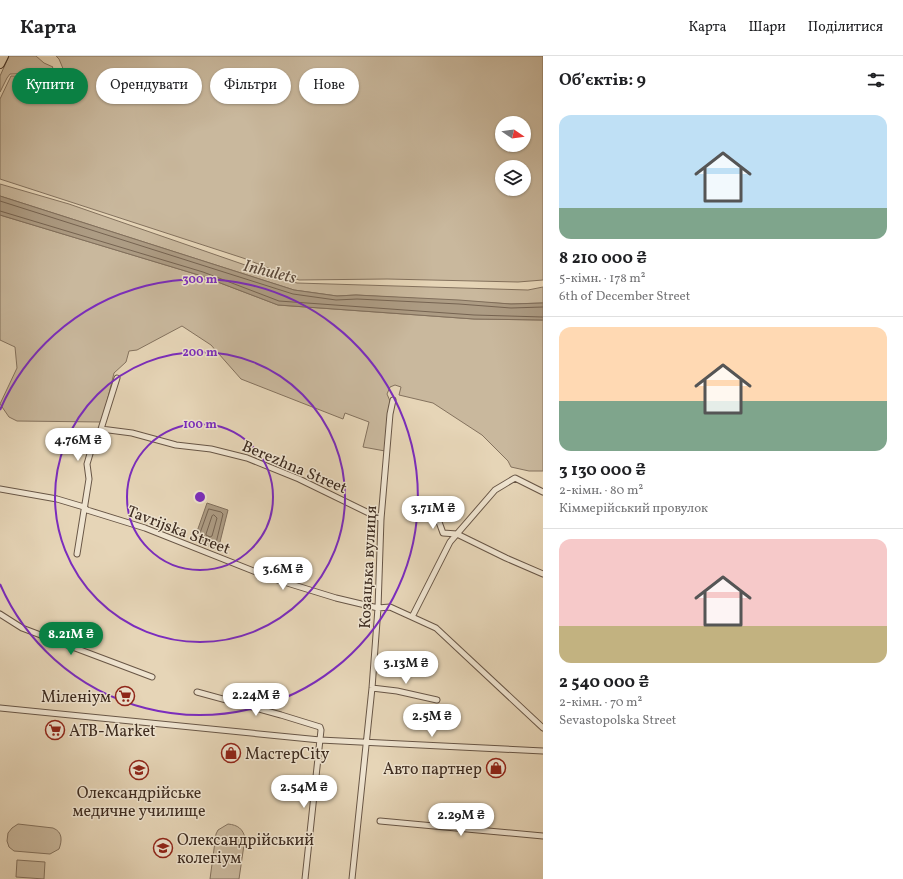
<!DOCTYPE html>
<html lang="uk">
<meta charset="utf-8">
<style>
:root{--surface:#fff;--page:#f2f2f2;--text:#202124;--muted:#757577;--line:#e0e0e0;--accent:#0b8043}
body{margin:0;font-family:Vollkorn,serif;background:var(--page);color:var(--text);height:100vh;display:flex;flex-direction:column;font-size:15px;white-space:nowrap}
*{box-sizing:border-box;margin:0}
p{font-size:13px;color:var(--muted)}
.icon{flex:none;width:22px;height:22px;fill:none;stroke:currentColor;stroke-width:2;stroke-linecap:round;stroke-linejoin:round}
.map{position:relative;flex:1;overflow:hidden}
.side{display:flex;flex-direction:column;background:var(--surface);width:360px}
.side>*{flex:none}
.banner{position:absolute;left:12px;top:12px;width:380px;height:36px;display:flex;gap:8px}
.needle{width:26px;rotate:103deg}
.buttons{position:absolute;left:495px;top:60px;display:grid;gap:8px}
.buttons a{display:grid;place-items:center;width:36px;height:36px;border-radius:50%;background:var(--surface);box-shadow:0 1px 3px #0004;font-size:20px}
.price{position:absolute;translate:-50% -34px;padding:0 9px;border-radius:14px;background:#fff;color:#222;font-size:13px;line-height:26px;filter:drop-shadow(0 1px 2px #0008)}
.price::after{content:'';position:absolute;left:50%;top:24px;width:12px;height:9px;margin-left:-6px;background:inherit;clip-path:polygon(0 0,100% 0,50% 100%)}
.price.selected{background:var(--accent);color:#fff}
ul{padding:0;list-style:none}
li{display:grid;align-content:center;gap:8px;height:212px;padding:0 16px}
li+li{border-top:1px solid var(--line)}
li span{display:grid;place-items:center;height:124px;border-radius:12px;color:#555}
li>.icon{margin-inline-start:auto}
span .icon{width:72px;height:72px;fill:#fffc;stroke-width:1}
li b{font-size:17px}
h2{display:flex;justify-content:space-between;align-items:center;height:48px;padding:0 16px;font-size:17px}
.pill{padding:0 14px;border-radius:18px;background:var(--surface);box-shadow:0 1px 3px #0004;font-size:14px;line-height:36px}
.pill.selected{background:var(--accent);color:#fff}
header{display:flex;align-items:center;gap:24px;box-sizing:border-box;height:56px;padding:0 20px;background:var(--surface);border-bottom:1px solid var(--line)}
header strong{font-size:19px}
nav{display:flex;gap:22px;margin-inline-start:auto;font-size:14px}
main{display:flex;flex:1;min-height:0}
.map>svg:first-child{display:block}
.green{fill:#c9b89d;stroke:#84725e;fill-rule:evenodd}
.water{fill:#ad9c84;stroke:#816f5c}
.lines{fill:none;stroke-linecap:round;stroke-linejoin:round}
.shore{stroke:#766452;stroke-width:1}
.minor-casing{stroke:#685646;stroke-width:7}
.highway-casing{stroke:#3e2c20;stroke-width:10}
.minor{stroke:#efe4d0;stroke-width:5}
.highway{stroke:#e6d5b7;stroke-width:8}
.ring{fill:none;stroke:#7b2cbf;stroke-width:2}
.labels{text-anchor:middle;stroke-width:3;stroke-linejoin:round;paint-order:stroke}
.street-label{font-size:16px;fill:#3e2c20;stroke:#efe4d0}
.poi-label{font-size:16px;fill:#3e2c20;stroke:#efe4d0;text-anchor:start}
.water-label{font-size:17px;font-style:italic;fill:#5a4839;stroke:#efe4d0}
.centre{fill:#7b2cbf;stroke:#efe4d0;stroke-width:2}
.ring-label{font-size:12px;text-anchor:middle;font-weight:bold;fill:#7b2cbf;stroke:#efe4d0;stroke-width:3;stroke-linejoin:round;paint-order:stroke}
</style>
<header>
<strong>Карта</strong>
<nav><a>Карта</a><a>Шари</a><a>Поділитися</a></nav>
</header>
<main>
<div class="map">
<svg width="543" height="823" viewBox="0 0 543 823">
<rect width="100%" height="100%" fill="#e6d5b7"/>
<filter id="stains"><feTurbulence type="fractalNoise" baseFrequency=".005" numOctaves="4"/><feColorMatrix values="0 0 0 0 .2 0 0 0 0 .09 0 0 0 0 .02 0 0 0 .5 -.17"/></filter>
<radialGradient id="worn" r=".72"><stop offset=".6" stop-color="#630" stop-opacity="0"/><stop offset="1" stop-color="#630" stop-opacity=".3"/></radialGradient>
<path class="green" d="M9 0H36L44 7 53 11 50 15 45 17 10 18 7 22 0 36V20Z
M56 0H543V224L518 226 387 223 299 224 243 202 0 123V43L11 20 42 21 55 24 71 32 59 3ZM502 67H524V89H502ZM502 111H524V133H502Z
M0 128 69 148 297 227 528 234 543 231V247L511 248 356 239 337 240 294 234 0 140Z
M0 159 202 220 278 249 474 263 543 264V415H529L511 411 508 405 482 379 433 347 399 339 401 331 395 329 390 331 387 338 390 345 387 364 385 395 363 391 369 366 345 357 343 363 241 323 211 289 182 270 137 294 129 295 126 306 114 317 102 366 17 365 9 361 0 348 17 312 15 291 0 284Z
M18 768 53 772C63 776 62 785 59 793L50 798 14 795 9 791 7 785 8 777 12 772Z
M228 768C238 769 243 773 245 782L239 823H210L216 778 218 774Z
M17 804 45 806 44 823 16 821Z"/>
<path class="water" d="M0 140 294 234 337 240 356 239 459 244 511 248 543 247V264L474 263 278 249 202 220 0 159Z
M207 447 228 454 218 494 194 484Z"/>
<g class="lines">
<path class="shore" d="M0 145 293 238 336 244 357 243 459 248 511 252 543 251
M0 155 203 216 279 245 474 259 543 261
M209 453 221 456 223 458 216 487 214 488 199 481Z
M214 459 217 462 212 480 210 481 206 479V478L212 460Z"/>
<defs>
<path id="minor" d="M101 373 132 377 176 389 211 393 247 402 299 423 381 463
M0 433 57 443 84 451 87 454 145 472 271 522 336 542 378 552 390 551 412 561 436 572 543 672
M431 444 443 477 457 478 506 502 543 518
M77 498 89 423 87 408 92 391 101 373 117 322
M0 558 22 572 152 621
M412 561 450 486 495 434 515 422 543 436
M372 632 397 635 437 644
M197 636 281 659 320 671 321 674 305 823
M0 652 320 684 543 695
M380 765 543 780
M352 823 372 632 378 552 381 463 390 358 393 344"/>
<path id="highway" d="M0 8 4 0"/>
</defs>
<use href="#minor" class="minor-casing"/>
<use href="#highway" class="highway-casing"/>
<use href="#minor" class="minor"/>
<use href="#highway" class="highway"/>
</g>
<g class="ring">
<circle cx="200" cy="441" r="73"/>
<circle cx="200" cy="441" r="145"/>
<path d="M0 354A218 218 0 1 1 0 528"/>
</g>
<defs>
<symbol id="supermarket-ring" viewBox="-11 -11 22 22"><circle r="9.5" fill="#efe4d0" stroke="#8f2418" stroke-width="1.5"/><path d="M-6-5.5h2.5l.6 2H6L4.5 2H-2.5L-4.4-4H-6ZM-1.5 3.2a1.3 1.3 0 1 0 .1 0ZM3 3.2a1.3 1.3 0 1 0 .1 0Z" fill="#8f2418"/></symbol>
<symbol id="shop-ring" viewBox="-11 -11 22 22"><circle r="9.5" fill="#efe4d0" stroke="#8f2418" stroke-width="1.5"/><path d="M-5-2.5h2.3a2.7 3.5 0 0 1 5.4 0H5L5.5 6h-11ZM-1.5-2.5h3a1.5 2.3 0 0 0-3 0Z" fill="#8f2418"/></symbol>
<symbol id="university-ring" viewBox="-11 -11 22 22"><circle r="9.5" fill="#efe4d0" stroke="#8f2418" stroke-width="1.5"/><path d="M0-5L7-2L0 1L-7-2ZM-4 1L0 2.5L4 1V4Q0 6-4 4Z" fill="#8f2418"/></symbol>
<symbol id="school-ring" viewBox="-11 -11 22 22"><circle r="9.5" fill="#efe4d0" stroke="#8f2418" stroke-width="1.5"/><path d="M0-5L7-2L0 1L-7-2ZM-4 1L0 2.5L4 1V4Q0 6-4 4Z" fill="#8f2418"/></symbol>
</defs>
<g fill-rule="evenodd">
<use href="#supermarket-ring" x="114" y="629" width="22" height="22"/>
<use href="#supermarket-ring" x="44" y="663" width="22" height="22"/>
<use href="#shop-ring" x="220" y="686" width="22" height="22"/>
<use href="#shop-ring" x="485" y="701" width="22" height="22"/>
<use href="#university-ring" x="128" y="703" width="22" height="22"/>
<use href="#school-ring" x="152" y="781" width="22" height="22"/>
</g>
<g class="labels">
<g class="street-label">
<text transform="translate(295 410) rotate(23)" y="6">Berezhna Street</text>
<text transform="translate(179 473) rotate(21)" y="6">Tavrijska Street</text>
<text transform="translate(367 511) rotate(-87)" y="6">Козацька вулиця</text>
</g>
<g class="poi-label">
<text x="111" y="646" text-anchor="end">Міленіум</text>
<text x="69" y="680">ATB-Market</text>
<text x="245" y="703">МастерCity</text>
<text x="482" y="718" text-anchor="end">Авто партнер</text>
<text x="139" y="742" text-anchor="middle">Олександрійське<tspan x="139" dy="18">медичне училище</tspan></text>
<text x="177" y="789">Олександрійський<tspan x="177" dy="18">колегіум</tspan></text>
</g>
<g class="water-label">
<text transform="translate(270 215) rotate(14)" y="6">Inhulets</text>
</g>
</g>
<circle cx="200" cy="441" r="6" class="centre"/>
<g class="ring-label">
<text x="200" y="227">300 m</text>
<text x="200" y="300">200 m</text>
<text x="200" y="372">100 m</text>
</g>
<rect width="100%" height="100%" filter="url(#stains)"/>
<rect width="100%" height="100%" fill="url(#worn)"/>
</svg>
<div class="buttons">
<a><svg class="needle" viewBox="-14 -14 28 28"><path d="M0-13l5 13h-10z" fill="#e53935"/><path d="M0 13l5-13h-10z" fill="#757577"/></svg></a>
<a><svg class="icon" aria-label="layers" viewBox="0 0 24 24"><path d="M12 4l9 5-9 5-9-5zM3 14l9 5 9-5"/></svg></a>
</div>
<b class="price" style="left:78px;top:406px">4.76M ₴</b>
<b class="price" style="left:433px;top:474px">3.71M ₴</b>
<b class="price" style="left:283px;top:535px">3.6M ₴</b>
<b class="price selected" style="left:71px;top:600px">8.21M ₴</b>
<b class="price" style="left:406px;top:629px">3.13M ₴</b>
<b class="price" style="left:256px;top:661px">2.24M ₴</b>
<b class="price" style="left:432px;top:682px">2.5M ₴</b>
<b class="price" style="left:304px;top:753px">2.54M ₴</b>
<b class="price" style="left:461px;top:781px">2.29M ₴</b>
<div class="banner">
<a class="pill selected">Купити</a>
<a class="pill">Орендувати</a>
<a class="pill">Фільтри</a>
<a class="pill">Нове</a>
</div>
</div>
<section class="side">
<h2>Об’єктів: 9<svg class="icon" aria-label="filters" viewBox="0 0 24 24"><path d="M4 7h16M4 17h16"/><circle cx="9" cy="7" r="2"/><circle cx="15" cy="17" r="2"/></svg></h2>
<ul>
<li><span style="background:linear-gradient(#bfe0f5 75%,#7fa58c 0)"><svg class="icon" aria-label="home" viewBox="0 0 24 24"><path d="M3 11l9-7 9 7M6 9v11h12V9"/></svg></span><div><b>8 210 000 ₴</b><p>5-кімн. · 178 m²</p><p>6th of December Street</p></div></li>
<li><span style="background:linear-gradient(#ffd9b3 60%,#7fa58c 0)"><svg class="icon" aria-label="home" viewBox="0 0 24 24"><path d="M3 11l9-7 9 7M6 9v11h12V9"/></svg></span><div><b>3 130 000 ₴</b><p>2-кімн. · 80 m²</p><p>Кіммерійський провулок</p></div></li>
<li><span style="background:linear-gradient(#f6c9c9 70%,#c2b280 0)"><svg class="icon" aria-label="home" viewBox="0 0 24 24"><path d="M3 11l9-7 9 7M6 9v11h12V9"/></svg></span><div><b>2 540 000 ₴</b><p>2-кімн. · 70 m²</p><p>Sevastopolska Street</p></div></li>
</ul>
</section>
</main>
